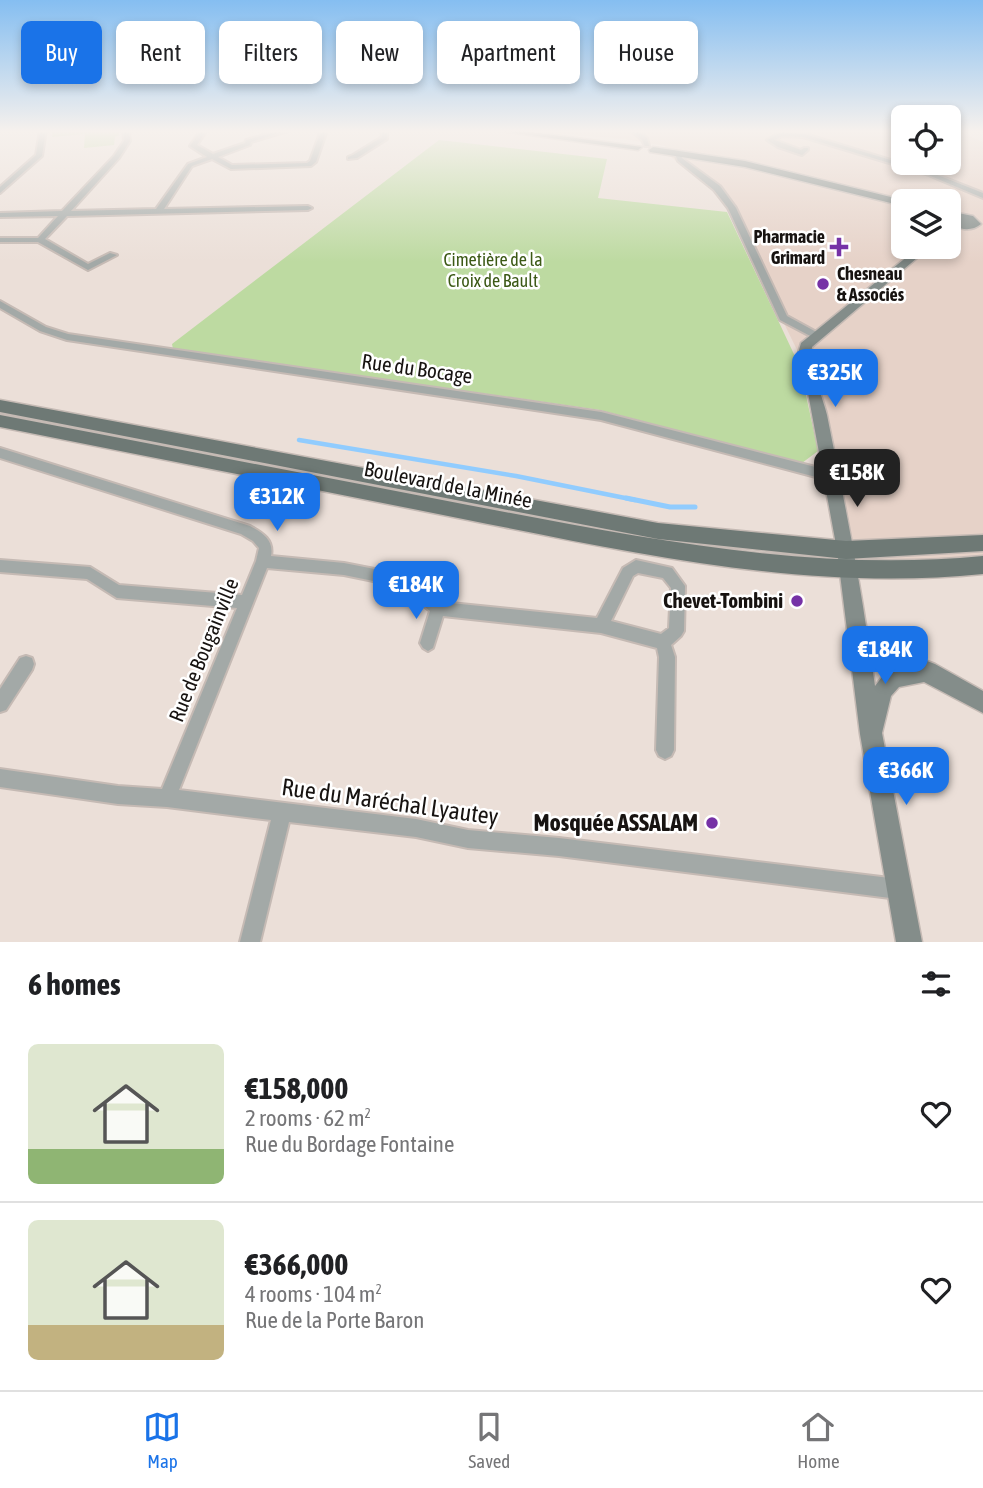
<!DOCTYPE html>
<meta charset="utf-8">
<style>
:root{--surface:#fff;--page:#f2f2f2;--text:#202124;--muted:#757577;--line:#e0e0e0;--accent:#1a73e8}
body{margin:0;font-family:"Asap Condensed",sans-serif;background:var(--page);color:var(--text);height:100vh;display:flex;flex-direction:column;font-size:26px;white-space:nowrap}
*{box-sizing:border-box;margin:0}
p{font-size:23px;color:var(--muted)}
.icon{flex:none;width:38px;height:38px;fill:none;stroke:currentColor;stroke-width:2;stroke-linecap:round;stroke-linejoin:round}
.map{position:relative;height:942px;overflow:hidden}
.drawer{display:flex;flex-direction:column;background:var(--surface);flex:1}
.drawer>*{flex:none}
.top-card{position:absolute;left:21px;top:21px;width:942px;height:63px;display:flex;gap:14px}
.controls{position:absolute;left:891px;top:105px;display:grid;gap:14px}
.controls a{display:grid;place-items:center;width:70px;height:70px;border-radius:10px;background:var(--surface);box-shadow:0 4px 10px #0003;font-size:35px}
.price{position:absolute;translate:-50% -60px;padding:0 16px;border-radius:14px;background:var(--accent);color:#fff;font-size:23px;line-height:46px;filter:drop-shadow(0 2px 4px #0008)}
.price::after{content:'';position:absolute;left:50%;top:42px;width:21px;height:16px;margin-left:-10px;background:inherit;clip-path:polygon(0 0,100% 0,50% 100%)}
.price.current{background:#222;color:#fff}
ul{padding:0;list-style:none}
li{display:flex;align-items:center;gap:21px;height:175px;padding:0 28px}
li+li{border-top:2px solid var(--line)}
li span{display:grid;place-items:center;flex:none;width:196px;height:140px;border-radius:10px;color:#555}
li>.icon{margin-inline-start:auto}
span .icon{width:84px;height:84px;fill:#fffc;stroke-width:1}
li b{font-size:30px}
h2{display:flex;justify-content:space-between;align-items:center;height:84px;padding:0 28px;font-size:30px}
.tag{padding:0 24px;border-radius:10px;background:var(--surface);box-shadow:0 4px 10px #0003;font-size:24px;line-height:63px}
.tag.current{background:var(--accent);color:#fff}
.dock{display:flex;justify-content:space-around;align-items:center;height:98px;border-top:2px solid var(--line);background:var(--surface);font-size:19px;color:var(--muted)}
.dock a{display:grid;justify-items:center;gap:4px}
.dock .current{color:var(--accent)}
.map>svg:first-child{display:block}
.built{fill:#e6d2c8;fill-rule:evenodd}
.green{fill:#bddaa1}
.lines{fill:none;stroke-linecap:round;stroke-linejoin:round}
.stream-far1{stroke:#91ccfe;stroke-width:4.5}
.stream{stroke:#91ccfe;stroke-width:5}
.street-casing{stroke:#c5bab4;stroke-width:4}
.secondary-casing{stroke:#c5bab4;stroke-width:3}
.primary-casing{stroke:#c5bab4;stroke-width:3}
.street{fill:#a3a9a7;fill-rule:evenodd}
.secondary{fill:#848d8a;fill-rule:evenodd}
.primary{fill:#6e7975;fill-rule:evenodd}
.poi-dot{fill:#7632a6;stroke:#fff;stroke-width:2.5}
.labels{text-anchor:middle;stroke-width:5;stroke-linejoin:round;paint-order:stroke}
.far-poi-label{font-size:18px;font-weight:bold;fill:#171311;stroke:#fff;text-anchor:end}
.far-park-label{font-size:18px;fill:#3c5916;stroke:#fff}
.street-label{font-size:21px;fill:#171311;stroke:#fff}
.poi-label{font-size:21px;font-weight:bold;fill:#171311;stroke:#fff;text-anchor:end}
.near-street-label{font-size:24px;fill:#171311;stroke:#fff}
.near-poi-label{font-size:24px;font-weight:bold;fill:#171311;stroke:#fff;text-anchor:end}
</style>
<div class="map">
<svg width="983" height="942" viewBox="0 0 983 942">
<rect width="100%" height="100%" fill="#ebdfd8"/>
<path class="built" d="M520 130H903V163H948L949 130H962V133L983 142V555L957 559 846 560 823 449 799 354 732 217 712 189 667 154 665 146 625 139ZM903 201H948V247H903Z"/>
<path class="green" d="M53 130H119V135L115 137 114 145 84 148 85 134 52 137Z
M439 140 607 159 598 198 727 212 800 367 818 451 802 463 600 410 173 349 172 344Z"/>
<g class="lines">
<path class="stream-far1" d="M299 440 516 476 635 500"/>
<path class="stream" d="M626 498 670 507H695"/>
<defs>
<path id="street" d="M40 130H46L42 156 0 193V187L36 155Z
M123 130H129L130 141 119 158 71 211 156 209 188 164 207 157 190 146 201 130H207L197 145 213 154 245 143 246 140 281 130H291L251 142 250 145 218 157 232 165 307 163 310 161 320 133 317 130H324L326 133 316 162 311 166 231 169 212 159 192 166 164 209 308 206 312 208 308 210 67 216 45 239 88 264 110 253 117 255 88 270 38 242H0V238H38L58 216 0 217V213L62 211 114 156 124 141Z
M381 130H387V139L357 158 348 159V157L353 155 382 137Z
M630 130H637L647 138 649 146H645L642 140Z
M781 132 805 134 930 172 983 193V198L926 174 803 137 782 136 775 140 801 150 804 148H808V150L802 155 778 147 767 140Z
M674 152H678L683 159 720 186 736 208 787 316 820 334V338H814L780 320 728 208 714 190 678 161Z
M0 301 46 327 68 334 601 412 831 471 835 473 837 476 835 479 831 481 601 420 67 340 40 331 0 308Z
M0 448 250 526C263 533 274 540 271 556L344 563 395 573 419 584 441 602 597 618 623 568 636 560 672 568 685 586 684 631 681 636 671 645 675 657 674 750 671 756 665 759 659 756 656 750 659 657 657 648 601 633 443 616 433 648 428 651 423 648 420 643 430 611 409 594 393 585 344 575 267 568 179 790 416 819 468 830 559 838 898 879 905 882 908 889 905 896 898 899 559 856 468 848 416 837 289 822 260 942H240L271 820 167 807 118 804 0 787V769L118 786 162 789 237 608 117 598 87 579 0 572V560L90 567 119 585 242 595 256 561 259 548 253 541 241 534 0 458ZM638 573 663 578 671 588 669 628 661 634 611 621 633 576Z
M26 656 32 658 34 664 32 670 6 710 0 712V689L20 658Z"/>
<path id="secondary" d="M493 130H517L642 147 638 150Z
M653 147 745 161 907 201H903V206L745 167 650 152 649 150Z
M958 213 973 216 981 224C970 233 954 230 948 217Z
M919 247H930L812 347C809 368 822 394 827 415 842 490 857 563 868 639L935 664 983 691V713L924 682 899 687 891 696 882 733 922 942H896L860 734 837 550 808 393 797 357 801 343ZM871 659 896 668 885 673 875 686Z"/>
<path id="primary" d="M0 400 658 523 846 541 983 535V551L846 559 658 539 0 412Z
M0 415C156 445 312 475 468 505 639 537 809 573 983 556V574C807 592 635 553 463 519 309 488 154 458 0 427Z"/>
</defs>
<use href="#street" class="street-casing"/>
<use href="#secondary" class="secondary-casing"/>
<use href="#primary" class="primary-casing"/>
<use href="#street" class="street"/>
<use href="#secondary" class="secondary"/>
<use href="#primary" class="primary"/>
</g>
<linearGradient id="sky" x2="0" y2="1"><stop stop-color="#85bef1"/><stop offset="0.5" stop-color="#f6f1ed"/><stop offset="1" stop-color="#f6f1ed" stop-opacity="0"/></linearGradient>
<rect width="983" height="262" fill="url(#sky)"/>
<g class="poi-dot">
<path d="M835.5 236.5h7v7h7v7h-7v7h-7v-7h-7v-7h7z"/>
<circle cx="823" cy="284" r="7"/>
<circle cx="797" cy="601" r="7"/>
<circle cx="712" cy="823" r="7"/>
</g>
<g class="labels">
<g class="far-poi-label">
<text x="825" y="243">Pharmacie<tspan x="825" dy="21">Grimard</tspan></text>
<text x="837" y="280" text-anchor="start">Chesneau<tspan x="837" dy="21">&amp; Associés</tspan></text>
</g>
<g class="far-park-label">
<text x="493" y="266">Cimetière de la<tspan x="493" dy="21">Croix de Bault</tspan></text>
</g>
<g class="street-label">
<text transform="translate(417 369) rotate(8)" y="7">Rue du Bocage</text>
<text transform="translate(448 485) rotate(11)" y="7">Boulevard de la Minée</text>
<text transform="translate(204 650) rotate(-68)" y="7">Rue de Bougainville</text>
</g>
<g class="poi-label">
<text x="783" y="608">Chevet-Tombini</text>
</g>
<g class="near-street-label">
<text transform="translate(390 802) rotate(8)" y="8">Rue du Maréchal Lyautey</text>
</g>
<g class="near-poi-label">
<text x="698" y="831">Mosquée ASSALAM</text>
</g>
</g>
</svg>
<div class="controls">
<a><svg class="icon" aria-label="locate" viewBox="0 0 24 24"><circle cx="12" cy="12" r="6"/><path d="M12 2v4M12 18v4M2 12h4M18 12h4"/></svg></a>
<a><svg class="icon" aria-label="layers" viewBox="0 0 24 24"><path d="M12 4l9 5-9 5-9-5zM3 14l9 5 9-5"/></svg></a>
</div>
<b class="price" style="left:835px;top:409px">€325K</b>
<b class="price current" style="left:857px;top:509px">€158K</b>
<b class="price" style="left:277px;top:533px">€312K</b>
<b class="price" style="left:416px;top:621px">€184K</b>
<b class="price" style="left:885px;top:686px">€184K</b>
<b class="price" style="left:906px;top:807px">€366K</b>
<div class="top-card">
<a class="tag current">Buy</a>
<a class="tag">Rent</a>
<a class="tag">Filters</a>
<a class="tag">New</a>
<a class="tag">Apartment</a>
<a class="tag">House</a>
</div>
</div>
<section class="drawer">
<h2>6 homes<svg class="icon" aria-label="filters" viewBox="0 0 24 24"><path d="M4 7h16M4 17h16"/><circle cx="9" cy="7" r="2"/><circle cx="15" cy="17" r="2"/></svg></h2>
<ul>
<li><span style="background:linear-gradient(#dfe7d0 75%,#8fb573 0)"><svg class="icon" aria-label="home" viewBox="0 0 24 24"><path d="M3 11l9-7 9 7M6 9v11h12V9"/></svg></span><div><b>€158,000</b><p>2 rooms · 62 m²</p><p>Rue du Bordage Fontaine</p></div><svg class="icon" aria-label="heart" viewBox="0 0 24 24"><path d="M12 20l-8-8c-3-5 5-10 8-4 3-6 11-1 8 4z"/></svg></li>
<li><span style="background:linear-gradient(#dfe7d0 75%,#c2b280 0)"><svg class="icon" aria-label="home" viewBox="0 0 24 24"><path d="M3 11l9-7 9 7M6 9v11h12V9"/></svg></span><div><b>€366,000</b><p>4 rooms · 104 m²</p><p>Rue de la Porte Baron</p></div><svg class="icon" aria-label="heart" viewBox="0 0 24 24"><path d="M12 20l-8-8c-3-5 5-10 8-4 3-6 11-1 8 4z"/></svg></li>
</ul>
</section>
<nav class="dock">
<a class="current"><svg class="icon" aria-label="map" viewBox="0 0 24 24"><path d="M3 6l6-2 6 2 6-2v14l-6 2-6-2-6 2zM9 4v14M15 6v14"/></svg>Map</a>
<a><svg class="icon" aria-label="saved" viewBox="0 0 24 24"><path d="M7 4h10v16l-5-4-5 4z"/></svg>Saved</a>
<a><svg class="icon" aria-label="home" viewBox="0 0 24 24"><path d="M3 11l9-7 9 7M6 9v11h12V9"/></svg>Home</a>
</nav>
